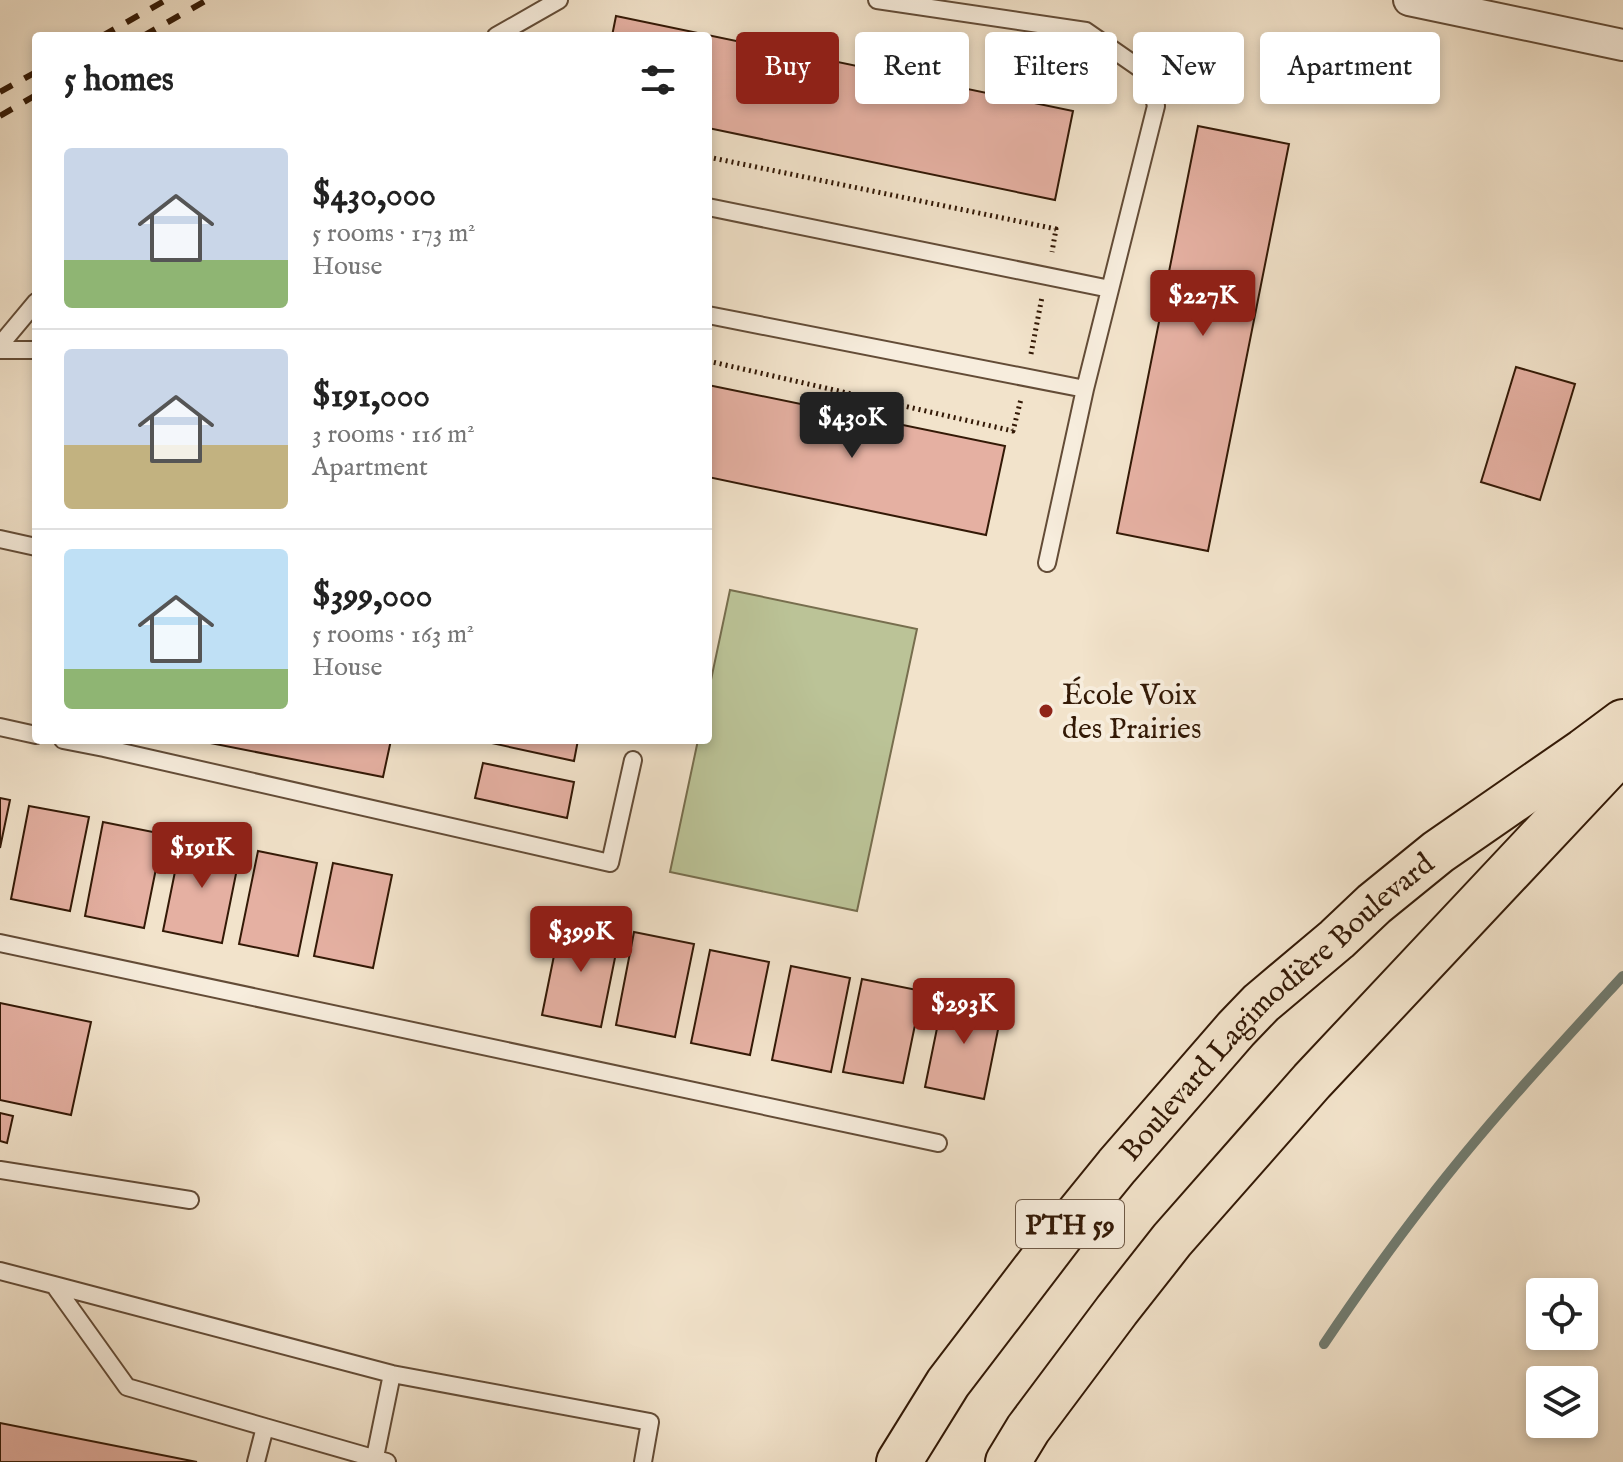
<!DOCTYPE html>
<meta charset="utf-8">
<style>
:root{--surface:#fff;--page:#f2f2f2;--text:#222;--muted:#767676;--line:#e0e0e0;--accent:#8f2418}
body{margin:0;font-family:"IM FELL English",serif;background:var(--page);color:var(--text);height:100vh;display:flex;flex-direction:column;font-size:30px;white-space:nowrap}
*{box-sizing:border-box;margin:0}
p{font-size:26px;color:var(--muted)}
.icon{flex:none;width:44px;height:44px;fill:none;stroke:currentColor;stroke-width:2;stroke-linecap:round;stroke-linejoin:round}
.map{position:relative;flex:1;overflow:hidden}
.sheet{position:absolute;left:32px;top:32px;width:680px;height:712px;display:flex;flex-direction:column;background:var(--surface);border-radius:8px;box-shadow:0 4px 12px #0003}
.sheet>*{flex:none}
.banner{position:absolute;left:736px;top:32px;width:760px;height:72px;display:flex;gap:16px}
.buttons{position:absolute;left:1526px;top:1278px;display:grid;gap:16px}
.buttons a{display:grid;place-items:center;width:72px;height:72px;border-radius:8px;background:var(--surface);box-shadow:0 4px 12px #0003;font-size:40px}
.price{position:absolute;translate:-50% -68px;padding:0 18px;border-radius:8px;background:var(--accent);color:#fff;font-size:26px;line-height:52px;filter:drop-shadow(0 2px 4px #0008)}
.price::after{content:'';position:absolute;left:50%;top:48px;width:24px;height:18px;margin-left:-12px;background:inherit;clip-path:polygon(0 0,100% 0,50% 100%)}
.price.current{background:#222;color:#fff}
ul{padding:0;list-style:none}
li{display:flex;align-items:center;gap:24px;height:200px;padding:0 32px}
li+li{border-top:2px solid var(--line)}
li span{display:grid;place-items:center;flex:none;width:224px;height:160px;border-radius:8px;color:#555}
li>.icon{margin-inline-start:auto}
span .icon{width:96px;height:96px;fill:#fffc;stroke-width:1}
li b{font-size:34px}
h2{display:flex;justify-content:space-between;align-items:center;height:96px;padding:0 32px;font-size:34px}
.pill{padding:0 28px;border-radius:8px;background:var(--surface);box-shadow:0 4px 12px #0003;font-size:28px;line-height:72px}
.pill.current{background:var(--accent);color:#fff}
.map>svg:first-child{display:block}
.park{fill:#bbc397;stroke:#776e4e;stroke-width:2}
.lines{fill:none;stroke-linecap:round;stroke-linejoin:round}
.stream{stroke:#717c71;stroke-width:10}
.building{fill:#e5b0a2;stroke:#331906;stroke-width:2}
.service-casing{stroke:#634c37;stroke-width:20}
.minor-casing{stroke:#634c37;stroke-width:34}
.primary-casing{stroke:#331906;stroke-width:48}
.path{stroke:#331906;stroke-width:5;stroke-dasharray:2 4;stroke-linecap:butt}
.service{stroke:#f7eddd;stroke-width:16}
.minor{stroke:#f7eddd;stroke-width:30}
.primary{stroke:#f2e3cb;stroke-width:44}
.rail{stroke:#331906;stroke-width:6;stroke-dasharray:14 14;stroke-linecap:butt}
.poi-dot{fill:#8f2418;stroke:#f7eddd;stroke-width:3}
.labels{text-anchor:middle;stroke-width:8;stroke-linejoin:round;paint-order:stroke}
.shield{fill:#f7eddd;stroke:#6e5946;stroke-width:2}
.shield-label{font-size:28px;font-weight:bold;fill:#331906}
.poi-label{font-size:30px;fill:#331906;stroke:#f7eddd;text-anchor:start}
.street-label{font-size:30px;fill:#331906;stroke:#f7eddd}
</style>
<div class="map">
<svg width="1623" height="1462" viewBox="0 0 1623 1462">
<rect width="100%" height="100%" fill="#f2e3cb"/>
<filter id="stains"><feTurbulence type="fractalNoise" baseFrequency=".0025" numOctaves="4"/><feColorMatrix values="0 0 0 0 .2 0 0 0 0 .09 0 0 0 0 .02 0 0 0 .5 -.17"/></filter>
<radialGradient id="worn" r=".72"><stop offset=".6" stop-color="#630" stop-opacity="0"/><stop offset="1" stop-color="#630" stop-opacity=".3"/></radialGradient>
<path class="park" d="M730 590 917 629 857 911 670 872 698 740H708V694Z"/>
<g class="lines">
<path class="stream" d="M1324 1344C1357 1295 1391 1247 1427 1201 1488 1122 1556 1049 1623 976"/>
</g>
<path class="building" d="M616 16 1073 111 1055 200 708 128V36H612Z
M1198 126 1289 144 1208 551 1117 533Z
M1516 367 1575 384 1540 500 1481 482Z
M708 385 1005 446 986 535 708 477Z
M195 740H391L383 777Z
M483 740H578L574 761 482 741Z
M483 763 574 782 567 818 475 798Z
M0 798 10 800 0 848Z
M29 806 89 817 70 911 11 899Z
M103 822 163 834 144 928 85 916Z
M182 837 241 849 222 943 163 931Z
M258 851 317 863 298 956 239 944Z
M333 863 392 875 373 968 314 956Z
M561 921 620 933 601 1027 542 1015Z
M634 932 694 944 675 1037 616 1025Z
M710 950 769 962 750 1055 691 1043Z
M791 966 850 978 831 1072 772 1060Z
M862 979 922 991 903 1083 843 1072Z
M944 994 1003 1005 984 1099 925 1087Z
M0 1003 91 1022 71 1115 0 1100Z
M0 1113 13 1116 7 1143 0 1141Z
M0 1423 197 1462H0Z"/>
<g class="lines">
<defs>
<path id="service" d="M877 0 1086 31 1148 74 1156 106 1085 389 1047 563
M496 36 559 0
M708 207 1110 289
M708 315 1085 389
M0 345 36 302
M0 350H36
M0 539 36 547
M0 727 36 735
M63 740 104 748 106 740
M104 748 610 863 633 760
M0 943 938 1143
M0 1170 190 1200
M0 1271 54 1285 127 1387 265 1427 256 1462
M54 1285 392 1374 650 1422 643 1462
M265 1427 387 1462
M374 1462 392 1374"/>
<path id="minor" d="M1409 0 1623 45"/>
<g id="primary">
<path id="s1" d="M899 1462 948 1383 1061 1235 1117 1166 1236 1029 1261 1003 1337 939 1374 904 1438 852 1584 751 1623 722"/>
<path d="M1008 1462 1028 1429 1117 1310 1172 1240 1312 1081 1623 750"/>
</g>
</defs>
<use href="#service" class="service-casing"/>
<use href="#minor" class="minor-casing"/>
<use href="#primary" class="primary-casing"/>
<path class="path" d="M708 157 1056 229 1052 252
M1031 354 1042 297
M708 361 1013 431 1021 399"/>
<use href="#service" class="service"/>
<use href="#minor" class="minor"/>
<use href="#primary" class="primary"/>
<path class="rail" d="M102 36 166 0
M143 36 207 0
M0 92 36 72
M0 116 36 95"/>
</g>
<circle class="poi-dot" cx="1046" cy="711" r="8"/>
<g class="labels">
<rect class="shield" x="1016" y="1200" width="108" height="48" rx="6"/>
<g class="shield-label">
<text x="1070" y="1234">PTH 59</text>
</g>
<g class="poi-label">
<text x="1062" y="704">École Voix<tspan x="1062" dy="34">des Prairies</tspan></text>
</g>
<g class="street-label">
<text dy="10" stroke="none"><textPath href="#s1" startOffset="594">Boulevard Lagimodière Boulevard</textPath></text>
</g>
</g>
<rect width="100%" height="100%" filter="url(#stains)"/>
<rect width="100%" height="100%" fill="url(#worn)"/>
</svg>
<div class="buttons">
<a><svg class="icon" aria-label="locate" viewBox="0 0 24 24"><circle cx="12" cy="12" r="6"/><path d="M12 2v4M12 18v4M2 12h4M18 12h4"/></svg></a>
<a><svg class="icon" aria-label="layers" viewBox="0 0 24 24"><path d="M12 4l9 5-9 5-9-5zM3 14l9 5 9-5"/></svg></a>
</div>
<b class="price" style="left:1203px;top:338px">$227K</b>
<b class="price current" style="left:852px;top:460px">$430K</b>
<b class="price" style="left:202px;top:890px">$191K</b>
<b class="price" style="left:581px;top:974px">$399K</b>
<b class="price" style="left:964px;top:1046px">$293K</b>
<div class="banner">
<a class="pill current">Buy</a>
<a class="pill">Rent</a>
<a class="pill">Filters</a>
<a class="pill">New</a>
<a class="pill">Apartment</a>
</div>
<section class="sheet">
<h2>5 homes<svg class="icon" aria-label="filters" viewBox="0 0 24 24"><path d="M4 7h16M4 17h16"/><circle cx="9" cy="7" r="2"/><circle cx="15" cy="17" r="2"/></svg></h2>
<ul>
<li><span style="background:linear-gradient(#c9d6e8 70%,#8fb573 0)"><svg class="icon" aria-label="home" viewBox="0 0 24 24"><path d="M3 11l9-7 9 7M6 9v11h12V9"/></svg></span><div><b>$430,000</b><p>5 rooms · 173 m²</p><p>House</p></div></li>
<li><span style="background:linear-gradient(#c9d6e8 60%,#c2b280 0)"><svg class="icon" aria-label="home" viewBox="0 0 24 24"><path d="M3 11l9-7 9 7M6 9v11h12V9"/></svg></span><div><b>$191,000</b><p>3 rooms · 116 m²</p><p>Apartment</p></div></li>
<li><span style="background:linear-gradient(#bfe0f5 75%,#8fb573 0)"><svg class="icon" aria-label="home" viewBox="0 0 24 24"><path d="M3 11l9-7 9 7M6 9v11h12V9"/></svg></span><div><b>$399,000</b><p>5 rooms · 163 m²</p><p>House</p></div></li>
</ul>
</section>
</div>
